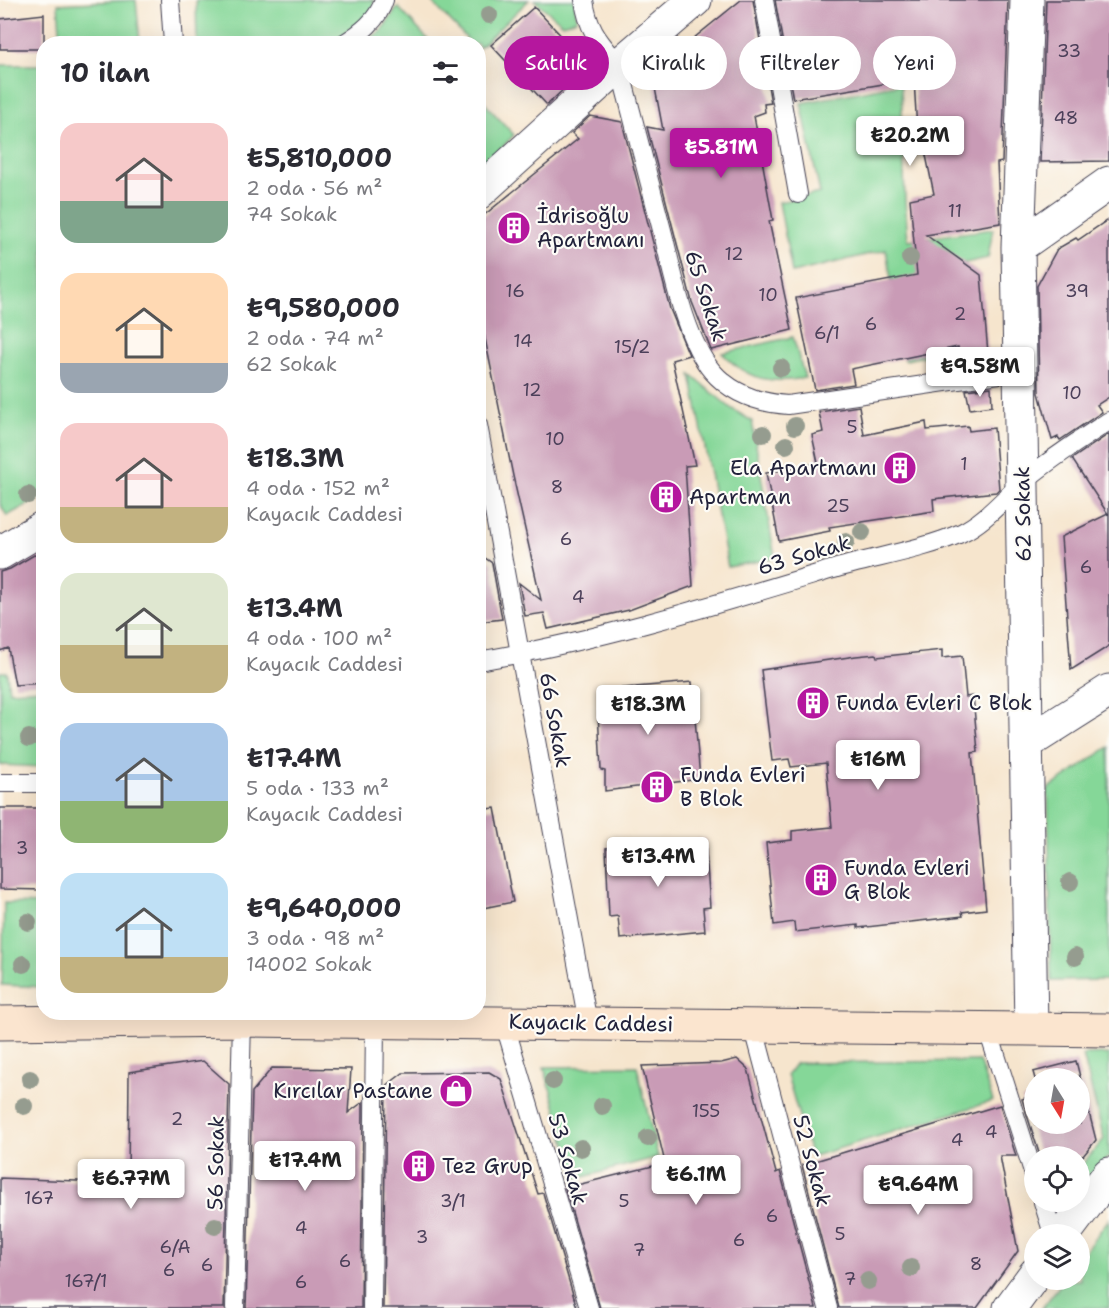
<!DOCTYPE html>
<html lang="tr">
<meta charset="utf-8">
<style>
:root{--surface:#fff;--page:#f2f2f3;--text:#2b2b33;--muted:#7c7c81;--accent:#b5179e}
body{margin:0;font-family:"Shantell Sans",sans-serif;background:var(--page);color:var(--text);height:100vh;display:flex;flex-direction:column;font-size:22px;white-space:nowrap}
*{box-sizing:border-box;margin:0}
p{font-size:20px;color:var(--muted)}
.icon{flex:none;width:33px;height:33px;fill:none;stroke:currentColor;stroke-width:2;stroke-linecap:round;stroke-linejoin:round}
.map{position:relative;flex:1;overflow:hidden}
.details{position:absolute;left:36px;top:36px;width:450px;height:984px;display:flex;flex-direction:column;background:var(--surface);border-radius:24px;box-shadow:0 6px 24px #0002}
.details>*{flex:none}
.top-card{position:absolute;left:504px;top:36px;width:514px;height:54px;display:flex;gap:12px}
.needle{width:39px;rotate:169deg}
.tools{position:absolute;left:1024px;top:1068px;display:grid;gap:12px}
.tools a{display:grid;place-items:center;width:66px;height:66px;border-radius:50%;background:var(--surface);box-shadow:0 6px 24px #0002;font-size:30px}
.price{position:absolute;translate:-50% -51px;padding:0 14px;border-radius:6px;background:#fff;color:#222;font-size:20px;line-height:39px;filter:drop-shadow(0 2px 3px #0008)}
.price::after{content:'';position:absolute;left:50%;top:36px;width:18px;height:14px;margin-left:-9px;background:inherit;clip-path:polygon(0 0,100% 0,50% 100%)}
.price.on{background:var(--accent);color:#fff}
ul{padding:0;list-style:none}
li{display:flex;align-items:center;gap:18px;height:150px;padding:0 24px}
li span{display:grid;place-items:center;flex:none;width:168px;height:120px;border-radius:18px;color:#555}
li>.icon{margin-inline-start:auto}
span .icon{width:72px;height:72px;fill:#fffc;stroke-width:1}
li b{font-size:26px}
h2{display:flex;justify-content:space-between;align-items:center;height:72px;padding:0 24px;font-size:26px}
.pill{padding:0 21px;border-radius:27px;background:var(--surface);box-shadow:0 6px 24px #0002;font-size:21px;line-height:54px}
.pill.on{background:var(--accent);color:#fff}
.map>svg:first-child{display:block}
.green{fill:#85d798;stroke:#547c6a;stroke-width:1.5}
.building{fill:#c99bb6}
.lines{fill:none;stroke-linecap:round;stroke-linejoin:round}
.service-casing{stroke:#423f51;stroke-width:20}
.minor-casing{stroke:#423f51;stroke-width:35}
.secondary-casing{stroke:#423f51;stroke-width:35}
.service{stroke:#fff;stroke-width:18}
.minor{stroke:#fff;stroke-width:33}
.secondary{stroke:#fbe5cf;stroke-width:33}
.tree{fill:#959c8f}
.labels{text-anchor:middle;stroke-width:4.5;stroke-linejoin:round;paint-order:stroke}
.number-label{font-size:18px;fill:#4c405a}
.poi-label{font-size:21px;fill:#22223b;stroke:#fdfcf7;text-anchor:start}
.street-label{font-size:21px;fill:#22223b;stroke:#fdfcf7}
</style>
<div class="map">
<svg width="1109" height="1308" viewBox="0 0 1109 1308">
<rect width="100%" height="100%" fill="#fdfcf7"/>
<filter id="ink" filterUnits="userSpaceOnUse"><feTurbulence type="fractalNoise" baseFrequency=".0167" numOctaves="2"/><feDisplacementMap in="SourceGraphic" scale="12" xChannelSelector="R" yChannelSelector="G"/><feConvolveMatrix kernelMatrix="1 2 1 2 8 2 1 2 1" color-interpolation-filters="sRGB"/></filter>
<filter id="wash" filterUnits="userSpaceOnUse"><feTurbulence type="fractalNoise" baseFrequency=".008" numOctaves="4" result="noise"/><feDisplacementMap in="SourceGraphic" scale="24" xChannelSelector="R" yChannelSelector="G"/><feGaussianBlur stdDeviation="1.35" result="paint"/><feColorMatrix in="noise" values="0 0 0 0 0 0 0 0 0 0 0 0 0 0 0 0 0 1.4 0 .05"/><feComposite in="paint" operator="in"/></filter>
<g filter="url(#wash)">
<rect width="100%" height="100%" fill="#f6e5cd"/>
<path class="green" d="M136 0 140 43H61L58 4Z
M196 0H374L373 11 364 23 333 44 197 43Z
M430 0H529L479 48 478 44 471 43Z
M534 0H574L577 19 563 24Z
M398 7 431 43H363L381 31Z
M0 65H44L43 496 7 516 0 504Z
M901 84 905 200 908 240 993 229 988 258 925 272 935 354 905 360 886 250 792 273 779 202 820 193 801 103Z
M478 96 514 135 479 171H478Z
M793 337 805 378C770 384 747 380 722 353Z
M691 375 732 409 752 421 775 558 728 567Z
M0 672H7L9 691 43 689V767L0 765Z
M1109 747V980L1051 981 1048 789Z
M4 903 43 904V987L2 985Z
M1109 1054V1156L1080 1193V1167L1104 1139 1083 1055Z
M979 1061 993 1101 811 1157 787 1075 796 1063Z
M637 1066 658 1157 576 1179 544 1067Z
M1109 1219V1308H1042L1064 1280H1080V1258Z"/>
<g id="blocks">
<path class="building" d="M741 0H753L771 103 764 104 765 112 754 116 773 220 769 221 792 330 711 350 692 302 647 127 663 130 652 72Z
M775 0H1008L1002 162 997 163 1000 223 926 235 981 275 989 364 962 368 958 347 851 369 854 384 815 390 796 298 917 275 910 199 934 194 921 131H917L914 79 793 99Z
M1046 0H1109V161L1040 162Z
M534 7 589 65 547 105 491 45Z
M44 14V49H0V19Z
M590 116 622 122 670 309 689 355 672 360 695 465 685 466 693 586 629 610 548 629 544 613 525 616 519 583 541 600 513 476 478 304V220L578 139 572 133Z
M1109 219V397L1097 405 1102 412 1060 440 1058 437 1052 440 1039 393 1037 286 1057 249 1076 238 1078 240Z
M991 387 992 406 970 409 966 390Z
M859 406 864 435 926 422 927 430 968 426 969 431 994 428 999 489 996 492 933 499 934 511 829 527 830 531 779 541 766 473 818 463 812 435 823 432 819 412Z
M1109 434V646L1071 670 1061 537 1108 514 1072 459Z
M478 553 492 563 502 619 478 622Z
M34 555 44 557V683L15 685 8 648 0 651V572L10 569Z
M942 650V658L962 656 966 697 973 696 978 752 972 753 986 909 962 912 963 916 858 928V925L795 932 794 922 774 925 766 843 792 840V831L832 827 826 763 791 767 789 759 772 761 761 670 856 656 876 654 877 657Z
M692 682 700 779 605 791V771L601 770 598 712 603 711 601 690Z
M0 808H44V890L0 889Z
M495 808 513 902 478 909V810Z
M705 839 710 907 703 908 705 931 620 939 618 916 609 917 606 848Z
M737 1059 748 1069 776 1173 780 1171 816 1308H600L565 1188 665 1163 642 1066 721 1063Z
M203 1061 229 1084 224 1308H0V1178L128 1183 129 1072Z
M1076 1061 1096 1140 1083 1156H1040L1022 1099 1035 1095V1124H1080V1078L1035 1079 1033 1072Z
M272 1068 351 1069 348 1113 363 1102 361 1308H246L252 1092Z
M489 1072 501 1079 538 1194 543 1193 577 1308H383L386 1086 403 1073Z
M1000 1105 1016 1156H1000L1018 1251 977 1308H839L802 1165Z"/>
</g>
</g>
<g filter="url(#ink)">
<use href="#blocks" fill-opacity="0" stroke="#423f51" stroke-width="1.5"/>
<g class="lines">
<defs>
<path id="service" d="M170 0 173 44
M584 0C588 31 600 42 619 65 634 121 648 178 663 234 673 274 685 339 712 371 732 394 758 403 788 405L1020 371
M764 0 798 194
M343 44C361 33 378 20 384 0
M478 425 588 1023
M478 661C598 641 714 605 830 570 873 557 920 551 961 533 986 521 1003 499 1024 481 1050 459 1080 440 1109 421
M0 783H44
M504 1022 589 1308
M753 1025 828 1308
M987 1027 1035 1178
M1043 1202 1053 1234
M235 1308 242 1020
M372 1308 375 1021"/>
<path id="minor" d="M1027 0 1018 247 1031 1028
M478 193 619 65 695 0
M1018 247 1109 183
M0 553 44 527
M1027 743 1109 691
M1064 1234 1109 1174
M1010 1308 1035 1274"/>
<path id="secondary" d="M0 1023 242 1020 1109 1030"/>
</defs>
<use href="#service" class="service-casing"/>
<use href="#minor" class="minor-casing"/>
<use href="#secondary" class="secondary-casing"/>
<use href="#service" class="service"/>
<use href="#minor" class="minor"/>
<use href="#secondary" class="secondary"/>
</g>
<g class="tree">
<circle cx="489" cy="15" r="9"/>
<circle cx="910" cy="258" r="9"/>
<circle cx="781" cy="368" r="9"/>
<circle cx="795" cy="426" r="9"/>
<circle cx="763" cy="434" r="9"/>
<circle cx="786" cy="445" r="9"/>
<circle cx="28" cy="495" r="9"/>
<circle cx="862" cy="532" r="9"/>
<circle cx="846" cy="542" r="9"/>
<circle cx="29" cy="738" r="9"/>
<circle cx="1070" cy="882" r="9"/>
<circle cx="28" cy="922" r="9"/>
<circle cx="1075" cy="957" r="9"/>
<circle cx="23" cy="964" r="9"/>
<circle cx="30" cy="1079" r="9"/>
<circle cx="553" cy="1081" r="9"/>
<circle cx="24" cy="1106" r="9"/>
<circle cx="602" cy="1106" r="9"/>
<circle cx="648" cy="1138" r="9"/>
<circle cx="581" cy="1148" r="9"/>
<circle cx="215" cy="1226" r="9"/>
<circle cx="911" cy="1268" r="9"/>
<circle cx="868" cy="1281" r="9"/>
</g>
</g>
<defs>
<symbol id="building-disc" viewBox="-11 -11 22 22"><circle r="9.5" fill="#b5179e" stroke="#fdfcf7"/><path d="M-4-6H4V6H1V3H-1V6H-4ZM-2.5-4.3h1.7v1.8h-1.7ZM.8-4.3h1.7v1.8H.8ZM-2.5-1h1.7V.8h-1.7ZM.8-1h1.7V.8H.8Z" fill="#fff"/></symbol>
<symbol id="shop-disc" viewBox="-11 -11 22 22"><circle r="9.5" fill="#b5179e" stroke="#fdfcf7"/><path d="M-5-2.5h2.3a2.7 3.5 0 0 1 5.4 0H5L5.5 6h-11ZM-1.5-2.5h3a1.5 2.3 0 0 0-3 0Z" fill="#fff"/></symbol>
</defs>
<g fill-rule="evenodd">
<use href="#building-disc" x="495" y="209" width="38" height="38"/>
<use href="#building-disc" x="881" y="449" width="38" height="38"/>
<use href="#building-disc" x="647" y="478" width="38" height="38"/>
<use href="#building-disc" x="794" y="684" width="38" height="38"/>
<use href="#building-disc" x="638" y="768" width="38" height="38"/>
<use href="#building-disc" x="802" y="861" width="38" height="38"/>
<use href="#shop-disc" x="437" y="1072" width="38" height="38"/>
<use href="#building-disc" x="400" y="1147" width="38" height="38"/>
</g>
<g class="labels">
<g class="number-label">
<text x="1069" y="57">33</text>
<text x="1066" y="124">48</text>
<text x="955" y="217">11</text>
<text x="734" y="260">12</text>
<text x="515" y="297">16</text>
<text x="1077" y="297">39</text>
<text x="768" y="301">10</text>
<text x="960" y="320">2</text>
<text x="871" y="330">6</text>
<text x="827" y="339">6/1</text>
<text x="523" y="347">14</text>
<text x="632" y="353">15/2</text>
<text x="532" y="396">12</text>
<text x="1072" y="399">10</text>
<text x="852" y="433">5</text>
<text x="555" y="445">10</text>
<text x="964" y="470">1</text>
<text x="557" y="493">8</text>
<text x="838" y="512">25</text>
<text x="566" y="545">6</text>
<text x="1086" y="573">6</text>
<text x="578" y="603">4</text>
<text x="22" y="854">3</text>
<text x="706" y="1117">155</text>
<text x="177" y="1125">2</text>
<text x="991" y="1138">4</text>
<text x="957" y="1146">4</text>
<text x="39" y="1204">167</text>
<text x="453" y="1207">3/1</text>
<text x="624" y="1207">5</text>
<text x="772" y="1222">6</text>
<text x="301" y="1234">4</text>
<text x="840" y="1240">5</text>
<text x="422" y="1243">3</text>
<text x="739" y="1246">6</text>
<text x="175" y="1253">6/A</text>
<text x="639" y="1256">7</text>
<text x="345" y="1267">6</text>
<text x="976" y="1270">8</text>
<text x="207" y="1271">6</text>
<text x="169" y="1276">6</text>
<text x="850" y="1285">7</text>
<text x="86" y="1287">167/1</text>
<text x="301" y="1288">6</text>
</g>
<g class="poi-label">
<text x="537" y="223">İdrisoğlu<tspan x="537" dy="24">Apartmanı</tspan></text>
<text x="877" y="475" text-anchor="end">Ela Apartmanı</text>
<text x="689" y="504">Apartman</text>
<text x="836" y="710">Funda Evleri C Blok</text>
<text x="680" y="782">Funda Evleri<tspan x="680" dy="24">B Blok</tspan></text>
<text x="844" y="875">Funda Evleri<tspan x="844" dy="24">G Blok</tspan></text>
<text x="433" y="1098" text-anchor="end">Kırcılar Pastane</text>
<text x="442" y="1173">Tez Grup</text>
</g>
<g class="street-label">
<text transform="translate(706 296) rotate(72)" y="7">65 Sokak</text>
<text transform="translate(1023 514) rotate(-91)" y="7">62 Sokak</text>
<text transform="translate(804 555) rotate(-16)" y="7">63 Sokak</text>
<text transform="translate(555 720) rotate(80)" y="7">66 Sokak</text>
<text transform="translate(591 1023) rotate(1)" y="7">Kayacık Caddesi</text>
<text transform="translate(568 1159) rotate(74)" y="7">53 Sokak</text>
<text transform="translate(812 1161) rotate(75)" y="7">52 Sokak</text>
<text transform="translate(216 1163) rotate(-89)" y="7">56 Sokak</text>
</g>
</g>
</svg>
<div class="tools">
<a><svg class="needle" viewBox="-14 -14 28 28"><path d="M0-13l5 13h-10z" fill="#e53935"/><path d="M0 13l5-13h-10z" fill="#7c7c81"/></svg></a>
<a><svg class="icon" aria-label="locate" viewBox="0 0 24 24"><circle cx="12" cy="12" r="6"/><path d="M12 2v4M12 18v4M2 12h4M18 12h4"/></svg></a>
<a><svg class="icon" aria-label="layers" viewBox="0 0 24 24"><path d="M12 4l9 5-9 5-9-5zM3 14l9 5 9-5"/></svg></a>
</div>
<b class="price" style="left:910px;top:167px">₺20.2M</b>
<b class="price on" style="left:721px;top:179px">₺5.81M</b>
<b class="price" style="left:980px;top:398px">₺9.58M</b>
<b class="price" style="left:648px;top:736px">₺18.3M</b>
<b class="price" style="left:878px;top:791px">₺16M</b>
<b class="price" style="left:658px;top:888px">₺13.4M</b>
<b class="price" style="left:305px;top:1192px">₺17.4M</b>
<b class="price" style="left:696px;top:1206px">₺6.1M</b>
<b class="price" style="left:131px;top:1210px">₺6.77M</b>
<b class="price" style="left:918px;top:1216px">₺9.64M</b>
<div class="top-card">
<a class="pill on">Satılık</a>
<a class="pill">Kiralık</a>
<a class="pill">Filtreler</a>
<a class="pill">Yeni</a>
</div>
<section class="details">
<h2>10 ilan<svg class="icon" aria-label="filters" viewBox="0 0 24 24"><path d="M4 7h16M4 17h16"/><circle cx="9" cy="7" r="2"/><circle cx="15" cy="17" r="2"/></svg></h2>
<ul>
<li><span style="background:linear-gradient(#f6c9c9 65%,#7fa58c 0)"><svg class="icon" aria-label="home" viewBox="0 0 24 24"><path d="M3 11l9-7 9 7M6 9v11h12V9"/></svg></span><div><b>₺5,810,000</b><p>2 oda · 56 m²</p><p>74 Sokak</p></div></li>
<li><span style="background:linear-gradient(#ffd9b3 75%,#9aa5b1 0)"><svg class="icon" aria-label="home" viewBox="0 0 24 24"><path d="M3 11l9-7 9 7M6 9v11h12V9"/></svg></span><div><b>₺9,580,000</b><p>2 oda · 74 m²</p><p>62 Sokak</p></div></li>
<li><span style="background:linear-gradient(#f6c9c9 70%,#c2b280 0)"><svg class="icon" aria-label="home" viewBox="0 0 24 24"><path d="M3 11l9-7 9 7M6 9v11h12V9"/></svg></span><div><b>₺18.3M</b><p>4 oda · 152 m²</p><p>Kayacık Caddesi</p></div></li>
<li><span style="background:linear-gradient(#dfe7d0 60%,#c2b280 0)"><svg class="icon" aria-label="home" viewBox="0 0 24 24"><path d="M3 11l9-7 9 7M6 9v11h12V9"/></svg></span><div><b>₺13.4M</b><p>4 oda · 100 m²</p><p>Kayacık Caddesi</p></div></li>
<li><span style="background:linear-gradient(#a9c7e8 65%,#8fb573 0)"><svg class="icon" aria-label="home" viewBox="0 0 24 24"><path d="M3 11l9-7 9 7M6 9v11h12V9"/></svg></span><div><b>₺17.4M</b><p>5 oda · 133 m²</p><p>Kayacık Caddesi</p></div></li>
<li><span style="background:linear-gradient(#bfe0f5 70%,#c2b280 0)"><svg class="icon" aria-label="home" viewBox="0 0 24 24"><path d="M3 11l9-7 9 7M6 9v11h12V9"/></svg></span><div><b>₺9,640,000</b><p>3 oda · 98 m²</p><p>14002 Sokak</p></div></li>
</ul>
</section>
</div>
